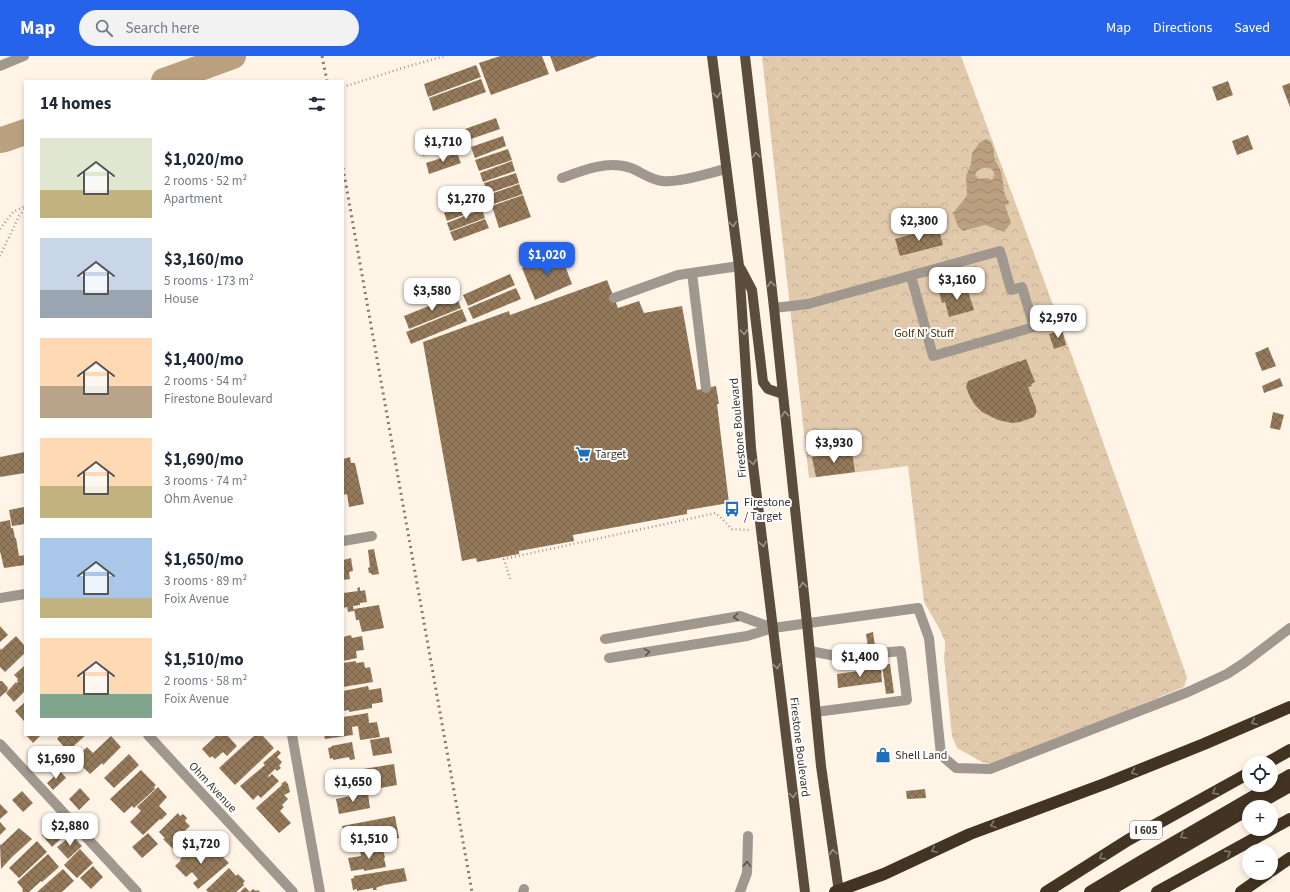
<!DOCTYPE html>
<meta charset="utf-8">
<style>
:root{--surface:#fff;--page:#f2f2f3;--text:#1f2937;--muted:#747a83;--accent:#2563eb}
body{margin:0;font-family:"Source Sans 3",sans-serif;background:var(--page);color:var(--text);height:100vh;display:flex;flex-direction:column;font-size:15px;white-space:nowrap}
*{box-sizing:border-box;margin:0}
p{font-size:13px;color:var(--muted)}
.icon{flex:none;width:22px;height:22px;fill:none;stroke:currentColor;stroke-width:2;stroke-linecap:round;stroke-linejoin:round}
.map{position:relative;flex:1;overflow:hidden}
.sheet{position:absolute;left:24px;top:24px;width:320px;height:656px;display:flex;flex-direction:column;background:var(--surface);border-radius:0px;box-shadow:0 2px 6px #0003}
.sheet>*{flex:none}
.buttons{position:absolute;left:1242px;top:700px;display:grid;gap:8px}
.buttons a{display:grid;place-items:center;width:36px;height:36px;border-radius:50%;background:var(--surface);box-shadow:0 2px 6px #0003;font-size:20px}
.price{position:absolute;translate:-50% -34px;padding:0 9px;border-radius:8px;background:#fff;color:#222;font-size:13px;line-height:26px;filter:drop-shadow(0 1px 2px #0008)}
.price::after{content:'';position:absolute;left:50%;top:24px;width:12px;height:9px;margin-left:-6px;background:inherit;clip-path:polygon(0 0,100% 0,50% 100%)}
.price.on{background:var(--accent);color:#fff}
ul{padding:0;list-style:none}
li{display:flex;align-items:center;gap:12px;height:100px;padding:0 16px}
li span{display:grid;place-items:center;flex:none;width:112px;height:80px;border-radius:0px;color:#555}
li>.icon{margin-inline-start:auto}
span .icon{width:48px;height:48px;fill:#fffc;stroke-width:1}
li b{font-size:17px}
h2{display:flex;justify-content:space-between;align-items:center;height:48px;padding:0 16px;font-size:17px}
header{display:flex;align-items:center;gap:24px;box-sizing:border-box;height:56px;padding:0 20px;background:var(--accent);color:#fff}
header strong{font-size:19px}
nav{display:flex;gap:22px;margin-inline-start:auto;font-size:14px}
.search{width:280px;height:36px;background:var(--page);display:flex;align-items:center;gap:10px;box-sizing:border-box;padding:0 14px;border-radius:22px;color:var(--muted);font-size:15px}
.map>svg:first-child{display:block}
.park{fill:url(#park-crowns)}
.water{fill:url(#water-waves);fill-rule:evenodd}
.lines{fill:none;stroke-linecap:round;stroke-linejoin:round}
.river{stroke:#bba080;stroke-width:26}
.building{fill:url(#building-cross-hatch)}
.path{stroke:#a39a8e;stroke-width:2.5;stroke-dasharray:1 3;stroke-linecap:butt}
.minor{stroke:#a0988f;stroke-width:10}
.major{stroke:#5a4d3e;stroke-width:10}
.highway{stroke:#423322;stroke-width:12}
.rail{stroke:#81786e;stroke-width:3;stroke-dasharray:2 4;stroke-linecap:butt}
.oneway{stroke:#9c948b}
.oneway2{stroke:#5a534a}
.oneway3{stroke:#847a6f}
.labels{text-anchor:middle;stroke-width:4;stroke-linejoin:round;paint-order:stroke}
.shield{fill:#fff;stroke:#76726b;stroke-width:1}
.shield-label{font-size:11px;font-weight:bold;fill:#3c352c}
.park-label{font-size:12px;fill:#50340a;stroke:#fff}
.street-label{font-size:12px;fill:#3c352c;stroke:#fff}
.poi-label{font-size:12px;fill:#3c352c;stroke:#fff;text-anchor:start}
</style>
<header>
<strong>Map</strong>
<div class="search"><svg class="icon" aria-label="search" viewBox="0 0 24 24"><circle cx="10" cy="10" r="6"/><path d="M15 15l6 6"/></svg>Search here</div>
<nav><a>Map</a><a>Directions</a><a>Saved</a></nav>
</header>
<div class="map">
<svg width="1290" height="836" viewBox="0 0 1290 836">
<defs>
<pattern id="park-crowns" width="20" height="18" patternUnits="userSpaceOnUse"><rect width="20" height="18" fill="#e1c9ac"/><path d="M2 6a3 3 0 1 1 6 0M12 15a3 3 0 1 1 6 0" fill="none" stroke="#c2ad94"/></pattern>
<pattern id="water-waves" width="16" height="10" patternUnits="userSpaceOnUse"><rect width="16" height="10" fill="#bba080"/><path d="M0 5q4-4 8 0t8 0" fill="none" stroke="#998369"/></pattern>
<pattern id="building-cross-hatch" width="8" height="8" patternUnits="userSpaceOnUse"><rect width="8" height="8" fill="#947a5b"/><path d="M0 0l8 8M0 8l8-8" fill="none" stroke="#7a654b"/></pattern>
</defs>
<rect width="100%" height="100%" fill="#fff4e6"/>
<path class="park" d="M762 0H961L1083 330 1187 621 1184 631 999 707 991 708 982 706 957 692 952 680 944 601 945 594V586L940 574 924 546 908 410 809 422Z"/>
<path class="water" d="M986 83C993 85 995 95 994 102 997 108 1001 113 1002 120 1004 130 1002 138 1010 147L1005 149 1011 167 1004 176 985 169 963 175 958 171 953 157 966 141 967 138 966 120 971 108 972 97 980 86ZM982 112C989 110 996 114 994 122L992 124 987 122 978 123 975 120 977 115Z"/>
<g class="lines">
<path class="river" d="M164 25 233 0
M0 84 5 83 25 76"/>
</g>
<path class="building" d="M500 0H542L549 18 491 39 479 7Z
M550 0H598L556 16Z
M476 9 481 21 428 41 424 28Z
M481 23 486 36 433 55 429 42Z
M1228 25 1233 39 1217 45 1212 31Z
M1290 27V51L1282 30Z
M496 62 500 73 468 84 465 73Z
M450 79 454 89 423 100 419 90Z
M1248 79 1253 93 1237 99 1232 85Z
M503 80 506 90 475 102 471 91Z
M508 93 512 104 479 115 475 104Z
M457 97 461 107 429 118 426 107Z
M512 105 515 115 483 126 480 117Z
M516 117 519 127 487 138 484 127Z
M519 128 523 138 491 149 488 139Z
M476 135 478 143 444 156 441 148Z
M523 139 527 150 505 157 527 150 531 161 499 172 492 150Z
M479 144 482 152 447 165 444 157Z
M482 153 485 162 450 175 447 167Z
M485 163 489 172 454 185 450 176Z
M938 171 943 189 900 200 895 183Z
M560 197 572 228 535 244 522 212Z
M510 218 515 229 468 250 463 239Z
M607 224 618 252 639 245 644 257 682 250 697 334 716 330 719 348H717L729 447 687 454V458L573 479 574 485 519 495V498L477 506 476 502 462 505 423 286 509 255 510 259Z
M966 229 974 254 949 261 945 246 942 247 939 236Z
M516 232 521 243 473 263 468 252Z
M456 239 461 252 409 273 404 260Z
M462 253 467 265 411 288 406 276Z
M1062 274 1066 289 1054 293 1049 278Z
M1268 291 1276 310 1262 315 1255 297Z
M1026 303 1035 326 1031 328 1032 330 1028 331 1036 352V357L1034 361 1020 366 1012 367 998 364 982 356 975 349 970 341 966 331 968 325 1019 305V306Z
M1280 322 1283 330 1264 337 1262 330Z
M1273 356 1284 359 1280 374 1270 372Z
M25 396V417L0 421V401Z
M852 396 855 416 816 421 812 401Z
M350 401 351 407H355L364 448 349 451 347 438 343 439V403Z
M24 451 25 468 12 470 9 454Z
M10 464 11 472H13L15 482H16L19 500 25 499V509L4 512 0 495V466Z
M374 493 379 518 372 519 371 517H369L368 512 370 511 368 494Z
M351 502 353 515 349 516 350 523 343 524V504Z
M360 531V535L365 534 367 546 360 547V549L353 550 354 555 348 556 347 551 343 552V537L358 535 357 532Z
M379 549 384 572 362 576 359 564H356L354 553Z
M0 570 8 579 0 586Z
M873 576 875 590 868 592 866 578Z
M351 579 352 582 362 580 364 594 356 595 357 602 343 605V581Z
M16 580 25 590V597L5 616 0 611V592L1 594Z
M356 605V607L364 606 365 612 370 611 373 626 343 631V607Z
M890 608 894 637 886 638 882 609Z
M25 609V635L14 646 6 637 16 626 17 627 18 626 17 624 18 623 14 619Z
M881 612 882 626 838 632 837 618Z
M0 625H2L8 632 7 633 8 634 0 641Z
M368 630 369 634 381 632 383 646 372 648V652L349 656V654L343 655V635Z
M25 646V666L15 655Z
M368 657 369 667 377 666 380 681 360 684 358 670 352 671 353 679 325 683 324 679H343V661Z
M26 679H41L33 687Z
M60 679H86L68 695 57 683Z
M217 679H227L237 690 227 700 223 696 215 703 212 700 210 702 202 693Z
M255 679H262L274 692 235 729 219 712Z
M111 680 121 691 103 709 102 707 90 718 74 703 87 691 93 697Z
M389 681 392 697 373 700 370 684Z
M352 686 355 703 350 704 349 701 333 704V702L330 703 328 692 332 691 331 690Z
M278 694 281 697 277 701 282 706 279 710 281 712 277 715 275 713 268 720 269 721 272 718 279 725 261 742 258 739 253 744 240 730 265 709 263 707Z
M129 698 139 709 114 732 104 722Z
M394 708 397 729 375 733 374 726 342 733 341 729H338L337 721H340L339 717Z
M141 714 156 729 154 731 155 733 134 752 132 750 124 757 110 743Z
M60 715 66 722 53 734 47 727Z
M285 725 288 728 290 736 284 739 288 743 282 749 284 751 280 755 291 767 279 777 256 752 282 729 281 728Z
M158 731 167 741 159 750 167 758 161 764 160 763 143 779 130 766 141 755 137 751Z
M80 732 90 743 79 754 69 743Z
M925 733 926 742 907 743 906 735Z
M22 735 33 747 23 756 12 744Z
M361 738H368L370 752 339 758 336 743Z
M0 748 8 756 0 763Z
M178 757 180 760 183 758 187 762 185 765 190 770 177 782 182 786 174 794 163 783 165 782 159 776Z
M395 760 399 782 387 784 386 783 369 786 368 780 345 784 342 770Z
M0 766 6 773 0 779Z
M53 768 64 780 52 791 42 779Z
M19 772 32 783 12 801 1 813 0 788 1 789Z
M148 777 158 788 142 802 132 791Z
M72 779 82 790 68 803 57 791Z
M37 785 47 796 19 822 9 812Z
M382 789 385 802H384L386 811 364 815V813L351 815 348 802 361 800 360 794Z
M194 790 201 795 204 793 207 795 208 794 213 799 217 795 229 807 198 833 193 827 198 823 192 816 186 821 175 810 181 804 180 803Z
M80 793 93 807 77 822 64 809Z
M48 798 59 811 42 826 41 825 29 836H23L22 834 23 833 17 826Z
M93 810 103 821 91 833 80 822Z
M229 812 236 820 238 818 245 825 243 827 244 829 236 836H208L206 834Z
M404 812 407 825 384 829 378 831 376 832 377 834H373V832L357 835V833L353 834 351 823 354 822V820Z
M63 813 74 825 62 836H37Z
M245 831 250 836 253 833 256 835 258 834 260 836H240Z"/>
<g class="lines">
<path class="path" d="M343 31 409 10 445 0
M0 173 13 156 25 150
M0 200 19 160 25 153
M510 523 504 503 716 457 732 473 749 474"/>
<path class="minor" d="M0 10 24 0
M562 122C583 114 608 104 631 112 641 116 651 124 662 125 680 127 708 117 726 113
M692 217 706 332
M614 242 678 219 739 210
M774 252 808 248 1000 195 1011 234 1022 231 1034 271 933 300 911 220
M343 485 372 480
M0 542 25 538
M605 583 740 560 773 572
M810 595 841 601 901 595 907 644 816 656
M609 602 747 580 773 572 918 552 929 582 941 699 956 712 990 713 1188 636 1227 618 1244 607 1290 572
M148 679 293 836
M292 679 320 836
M0 688 137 836
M523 836 524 833
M740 836 747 817 748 780"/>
<path class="major" d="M712 0 739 210 751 392 805 836
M745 0 774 252 807 567 821 710 839 836
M741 213 752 234 763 326 768 333 783 338"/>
<path class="highway" d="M1267 707 1290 694
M1253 751 1290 730
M1271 815 1290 802
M835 836 884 818 970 778 1107 727 1204 688 1290 651
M1046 836 1128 784 1249 717
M1090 836 1140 806 1290 719
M1107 836 1249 753
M1157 836 1290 763
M1241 836 1268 817"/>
<path class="rail" d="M322 0 327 25
M343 112 472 836"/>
</g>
<defs><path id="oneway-chevron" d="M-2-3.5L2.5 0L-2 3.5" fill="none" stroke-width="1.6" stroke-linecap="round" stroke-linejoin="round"/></defs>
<g class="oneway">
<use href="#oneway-chevron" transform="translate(717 39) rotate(83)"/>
<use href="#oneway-chevron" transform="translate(756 99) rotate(-97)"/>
<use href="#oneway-chevron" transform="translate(733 168) rotate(83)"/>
<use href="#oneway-chevron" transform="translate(771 228) rotate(-97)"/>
<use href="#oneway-chevron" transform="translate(744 276) rotate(86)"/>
<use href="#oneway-chevron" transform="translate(785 358) rotate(-96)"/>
<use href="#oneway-chevron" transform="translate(753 406) rotate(83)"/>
<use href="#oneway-chevron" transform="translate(763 488) rotate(83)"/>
<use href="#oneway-chevron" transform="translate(803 529) rotate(-96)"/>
<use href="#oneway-chevron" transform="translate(777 610) rotate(83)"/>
<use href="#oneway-chevron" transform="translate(793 739) rotate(83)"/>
<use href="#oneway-chevron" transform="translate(833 796) rotate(-98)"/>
</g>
<g class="oneway2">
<use href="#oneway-chevron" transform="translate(736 561) rotate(175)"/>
<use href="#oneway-chevron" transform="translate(647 596) rotate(-9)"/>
<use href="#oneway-chevron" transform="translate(747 808) rotate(-88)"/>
</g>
<g class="oneway3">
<use href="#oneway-chevron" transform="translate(1254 666) rotate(157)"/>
<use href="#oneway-chevron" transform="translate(1134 716) rotate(158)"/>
<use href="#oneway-chevron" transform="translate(1215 736) rotate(151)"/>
<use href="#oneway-chevron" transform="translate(993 769) rotate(160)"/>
<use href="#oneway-chevron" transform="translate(1183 780) rotate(150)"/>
<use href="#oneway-chevron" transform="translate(934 794) rotate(155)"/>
<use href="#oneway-chevron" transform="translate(1228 797) rotate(-29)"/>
<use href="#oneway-chevron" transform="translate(1102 801) rotate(148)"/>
</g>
<defs>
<symbol id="supermarket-bare" viewBox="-9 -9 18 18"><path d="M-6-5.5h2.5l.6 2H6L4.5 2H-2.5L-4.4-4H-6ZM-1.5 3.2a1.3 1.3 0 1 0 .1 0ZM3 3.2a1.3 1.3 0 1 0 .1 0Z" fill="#1e6fbe" stroke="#fff" stroke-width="2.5" paint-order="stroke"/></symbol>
<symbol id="bus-bare" viewBox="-9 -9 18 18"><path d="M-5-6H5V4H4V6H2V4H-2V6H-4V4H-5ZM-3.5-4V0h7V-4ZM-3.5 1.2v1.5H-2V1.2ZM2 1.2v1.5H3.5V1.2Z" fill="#1e6fbe" stroke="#fff" stroke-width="2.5" paint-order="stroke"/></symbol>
<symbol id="shop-bare" viewBox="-9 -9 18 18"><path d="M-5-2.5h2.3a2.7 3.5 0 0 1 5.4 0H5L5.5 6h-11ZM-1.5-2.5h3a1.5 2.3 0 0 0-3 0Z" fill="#1e6fbe" stroke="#fff" stroke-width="2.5" paint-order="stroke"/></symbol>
</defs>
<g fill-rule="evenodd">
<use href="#supermarket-bare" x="572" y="387" width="22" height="22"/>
<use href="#bus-bare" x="721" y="442" width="22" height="22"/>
<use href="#shop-bare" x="872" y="688" width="22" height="22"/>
</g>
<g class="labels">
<rect class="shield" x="1130" y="765" width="32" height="18" rx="3"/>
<g class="shield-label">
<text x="1146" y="778">I 605</text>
</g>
<g class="park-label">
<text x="924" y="281">Golf N' Stuff</text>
</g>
<g class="street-label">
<text transform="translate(738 372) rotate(-95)" y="4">Firestone Boulevard</text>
<text transform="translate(800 691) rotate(83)" y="4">Firestone Boulevard</text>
<text transform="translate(213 731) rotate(47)" y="4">Ohm Avenue</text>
</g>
<g class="poi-label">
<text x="595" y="402">Target</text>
<text x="744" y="450">Firestone<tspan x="744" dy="14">/ Target</tspan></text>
<text x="895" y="703">Shell Land</text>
</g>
</g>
</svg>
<div class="buttons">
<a><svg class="icon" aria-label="locate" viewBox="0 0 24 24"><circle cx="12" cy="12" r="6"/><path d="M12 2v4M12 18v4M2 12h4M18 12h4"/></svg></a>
<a>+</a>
<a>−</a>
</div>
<b class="price" style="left:443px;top:107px">$1,710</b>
<b class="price" style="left:466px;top:164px">$1,270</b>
<b class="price" style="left:919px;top:186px">$2,300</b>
<b class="price on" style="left:547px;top:220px">$1,020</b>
<b class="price" style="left:957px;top:245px">$3,160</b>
<b class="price" style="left:432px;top:256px">$3,580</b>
<b class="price" style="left:1058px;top:283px">$2,970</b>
<b class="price" style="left:834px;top:408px">$3,930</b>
<b class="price" style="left:860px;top:622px">$1,400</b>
<b class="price" style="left:56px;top:724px">$1,690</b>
<b class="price" style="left:353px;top:747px">$1,650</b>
<b class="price" style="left:70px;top:791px">$2,880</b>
<b class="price" style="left:369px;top:804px">$1,510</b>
<b class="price" style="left:201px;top:809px">$1,720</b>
<section class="sheet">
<h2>14 homes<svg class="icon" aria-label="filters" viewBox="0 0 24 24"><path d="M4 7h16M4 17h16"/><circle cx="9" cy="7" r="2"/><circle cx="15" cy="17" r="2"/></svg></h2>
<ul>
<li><span style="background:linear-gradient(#dfe7d0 65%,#c2b280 0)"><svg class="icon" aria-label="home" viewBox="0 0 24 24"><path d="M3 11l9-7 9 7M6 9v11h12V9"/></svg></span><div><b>$1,020/mo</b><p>2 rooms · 52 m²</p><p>Apartment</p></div></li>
<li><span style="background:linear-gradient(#c9d6e8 65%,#9aa5b1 0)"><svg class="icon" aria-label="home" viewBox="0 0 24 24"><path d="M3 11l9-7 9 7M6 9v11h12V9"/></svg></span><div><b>$3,160/mo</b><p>5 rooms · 173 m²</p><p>House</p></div></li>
<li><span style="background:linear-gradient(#ffd9b3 60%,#b9a48a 0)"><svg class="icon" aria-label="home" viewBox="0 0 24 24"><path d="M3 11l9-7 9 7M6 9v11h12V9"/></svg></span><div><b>$1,400/mo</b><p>2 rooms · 54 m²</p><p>Firestone Boulevard</p></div></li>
<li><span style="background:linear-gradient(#ffd9b3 60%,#c2b280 0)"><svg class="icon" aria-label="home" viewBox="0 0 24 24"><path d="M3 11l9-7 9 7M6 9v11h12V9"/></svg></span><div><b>$1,690/mo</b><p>3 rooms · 74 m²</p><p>Ohm Avenue</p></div></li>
<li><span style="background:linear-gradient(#a9c7e8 75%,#c2b280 0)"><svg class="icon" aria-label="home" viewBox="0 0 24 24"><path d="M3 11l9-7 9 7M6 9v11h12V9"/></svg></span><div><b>$1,650/mo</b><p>3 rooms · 89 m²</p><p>Foix Avenue</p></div></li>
<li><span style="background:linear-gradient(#ffd9b3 70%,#7fa58c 0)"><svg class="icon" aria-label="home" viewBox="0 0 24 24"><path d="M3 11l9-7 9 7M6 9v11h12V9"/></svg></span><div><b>$1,510/mo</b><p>2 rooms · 58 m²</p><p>Foix Avenue</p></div></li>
</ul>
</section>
</div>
